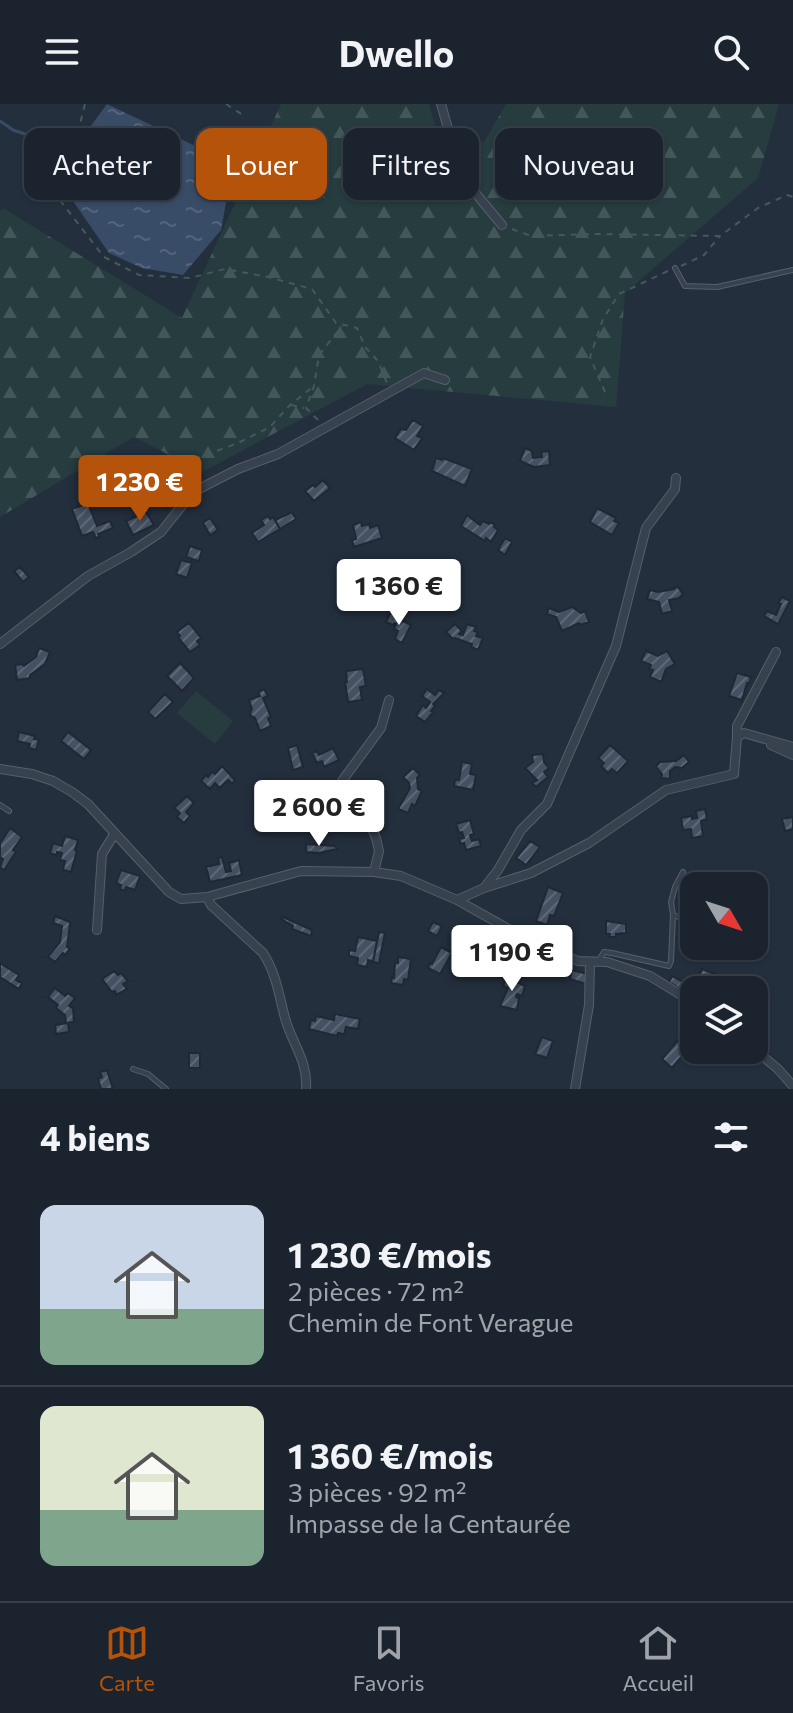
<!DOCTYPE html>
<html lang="fr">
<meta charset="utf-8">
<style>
:root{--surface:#1b232e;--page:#242b36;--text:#f1f3f6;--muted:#a0a4aa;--line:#39404a;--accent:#b45309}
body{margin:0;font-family:Commissioner,sans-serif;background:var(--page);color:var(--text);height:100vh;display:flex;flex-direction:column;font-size:30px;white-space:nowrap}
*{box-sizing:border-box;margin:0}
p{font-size:26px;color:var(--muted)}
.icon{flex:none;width:44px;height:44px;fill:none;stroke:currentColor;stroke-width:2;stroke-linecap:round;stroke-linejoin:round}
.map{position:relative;height:985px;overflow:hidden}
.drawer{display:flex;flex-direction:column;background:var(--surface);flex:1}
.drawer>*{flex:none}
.banner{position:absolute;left:24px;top:24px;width:746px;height:72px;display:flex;gap:16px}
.needle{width:52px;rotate:129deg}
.fabs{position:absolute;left:680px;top:768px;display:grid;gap:16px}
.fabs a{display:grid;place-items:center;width:88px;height:88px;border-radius:16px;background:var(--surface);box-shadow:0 2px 6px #0004,0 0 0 2px var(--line);font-size:40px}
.price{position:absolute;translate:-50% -68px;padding:0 18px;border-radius:8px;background:#fff;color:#222;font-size:26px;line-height:52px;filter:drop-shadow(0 2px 4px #0008)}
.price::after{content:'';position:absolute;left:50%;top:48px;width:24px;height:18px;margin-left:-12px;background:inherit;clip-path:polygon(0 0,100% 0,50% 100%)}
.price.active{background:var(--accent);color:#fff}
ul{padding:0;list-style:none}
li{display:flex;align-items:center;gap:24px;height:200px;padding:0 40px}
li+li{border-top:2px solid var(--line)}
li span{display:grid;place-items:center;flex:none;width:224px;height:160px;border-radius:16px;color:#555}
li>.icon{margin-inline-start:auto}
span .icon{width:96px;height:96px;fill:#fffc;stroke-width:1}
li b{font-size:34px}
h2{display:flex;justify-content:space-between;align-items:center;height:96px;padding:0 40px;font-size:34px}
.tag{padding:0 28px;border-radius:16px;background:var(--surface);box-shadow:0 2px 6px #0004,0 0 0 2px var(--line);font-size:28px;line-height:72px}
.tag.active{background:var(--accent);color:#fff}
header{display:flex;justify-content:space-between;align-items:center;height:104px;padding:0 40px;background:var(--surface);font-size:36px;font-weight:700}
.dock{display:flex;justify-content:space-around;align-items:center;height:112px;border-top:2px solid var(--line);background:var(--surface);font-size:22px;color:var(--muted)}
.dock a{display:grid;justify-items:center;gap:4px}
.dock .active{color:var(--accent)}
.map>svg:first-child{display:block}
.forest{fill:url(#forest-firs)}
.pitch{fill:#263c3f}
.water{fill:url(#water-ripples)}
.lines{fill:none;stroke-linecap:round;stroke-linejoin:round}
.stream{stroke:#394c67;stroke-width:3}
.building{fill:url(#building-hatch);stroke:#1f2835;stroke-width:2}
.service-casing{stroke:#565f6c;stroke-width:6}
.minor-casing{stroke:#565f6c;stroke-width:10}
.path{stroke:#44595c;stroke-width:2;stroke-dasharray:6 6;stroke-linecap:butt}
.service{stroke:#38414e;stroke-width:4}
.minor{stroke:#38414e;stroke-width:8}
</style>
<header><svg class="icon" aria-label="menu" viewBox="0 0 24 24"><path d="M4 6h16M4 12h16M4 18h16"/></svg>Dwello<svg class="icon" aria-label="search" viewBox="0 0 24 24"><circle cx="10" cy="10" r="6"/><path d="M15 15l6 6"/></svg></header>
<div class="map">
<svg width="793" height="985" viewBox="0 0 793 985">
<defs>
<pattern id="forest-firs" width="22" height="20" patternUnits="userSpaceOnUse" patternTransform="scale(2)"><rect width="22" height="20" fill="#263c3f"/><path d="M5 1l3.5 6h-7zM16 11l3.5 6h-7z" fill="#435659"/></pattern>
<pattern id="water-ripples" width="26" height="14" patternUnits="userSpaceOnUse" patternTransform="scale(2)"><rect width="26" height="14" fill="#394c67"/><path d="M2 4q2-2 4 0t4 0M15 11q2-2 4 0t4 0" fill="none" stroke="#53647b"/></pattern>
<pattern id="building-hatch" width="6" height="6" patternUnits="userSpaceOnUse" patternTransform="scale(2)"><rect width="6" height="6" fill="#455162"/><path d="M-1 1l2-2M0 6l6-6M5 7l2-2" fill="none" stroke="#5d6877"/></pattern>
</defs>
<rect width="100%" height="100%" fill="#242f3e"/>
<path class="forest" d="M281 0H429L441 45 484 38 506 0H779L758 74 625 189 616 303 367 280 202 368 134 333 0 413V107L3 104 182 214Z"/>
<path class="pitch" d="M196 587 233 617 215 640 177 609Z"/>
<path class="water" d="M107 0 233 60 221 126 183 171 142 164 109 149 55 71Z"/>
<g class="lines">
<path class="stream" d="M0 17 13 26 73 46"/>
</g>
<path class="building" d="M413 316 423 322 417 332 422 334 414 346 395 334 401 325 406 326Z
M525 344 532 347 533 354 542 353 541 348 549 347 550 361 534 363 520 357Z
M436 354 442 356 443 354 472 365 465 382 432 367Z
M157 371 170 388 168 389 175 398 166 405 158 395 161 393 152 380 148 383 143 377 149 372 151 375Z
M323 376 330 384 314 397 305 387 313 381 315 383Z
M88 399 97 422 110 417 113 424 98 430 99 433 96 434 93 428 82 432 72 405Z
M597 404 616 414 614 417 619 419 612 431 590 418Z
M146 408 154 421 133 431 126 417Z
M292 408 296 415 280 425 275 416Z
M467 411 480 421 483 417 489 420 490 418 495 421 494 423 498 426 491 438 486 434 485 437 461 422Z
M268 412 270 415 273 413 280 425 258 438 252 429 264 421 261 416Z
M210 414 218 426 210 431 203 419Z
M361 418 362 422 369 420 370 424 378 421 382 434 354 443 352 436 356 435 353 421Z
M505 434 512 438 505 451 498 446Z
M190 442 202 446 199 457 186 453Z
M181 456 192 459 187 474 176 470Z
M20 463 29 473 23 478 14 467Z
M677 482 683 490 679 494 669 496 672 507 662 510 659 498 647 495 650 486 658 488 674 485Z
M782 493 790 497 778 520 764 512 767 507 776 511 781 500 778 499Z
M395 500 407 507 402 517 397 514 398 512 391 508Z
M572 503 581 509 585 507 589 518 580 521 579 519 562 527 556 513 547 510 549 504 559 508Z
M391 508 398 512 397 514 411 521 402 539 395 535 398 527 394 525 396 520 394 519 393 521 386 518Z
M189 519 201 534 197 537 200 541 190 548 178 533 180 532 177 528Z
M455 520 462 527 459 530 463 531 467 520 476 523 474 527 478 528 476 532 483 534 478 546 471 543 472 540 455 534 453 535 446 528Z
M39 544 50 548 45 560 30 571V574L17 576 15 561 22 560 24 562 36 553Z
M646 547 658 552 667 547 675 560 666 565 661 578 650 573 653 566 649 565 651 561 641 557Z
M180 559 194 574 182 587 167 572Z
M363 565 366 582 360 583 362 596 348 598 345 578H347L346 567Z
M737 569 751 573 749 579H747L742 596 729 592Z
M264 585 268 592 263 594 271 613 268 614 271 622 260 627 255 614 250 611 251 606 252 605 249 596 260 592 258 588Z
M427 585 435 591 439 586 444 589 433 600 435 602 431 607 433 608 425 618 416 612 423 601 426 604 430 598 422 592Z
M165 590 173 598 155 615 148 608Z
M19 628 35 632 34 635 39 636 36 646 29 644 30 640 17 637Z
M68 628 91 646 84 655 61 637Z
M297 641 303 663 293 666 288 644Z
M610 641 628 657 617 669 612 665 608 669 601 662 604 659 598 654Z
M333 644 339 656 324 663 322 657 317 659 312 649 317 647 319 651Z
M543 650 544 658 549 664 544 668 548 673 536 683 532 679 537 676 525 664 533 658 532 651Z
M684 651 689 658 682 664 675 663 670 667V675L661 674 662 670 656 663 660 658 676 657Z
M462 658 472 660 470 670 476 671 473 686 454 682 455 676H459Z
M222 662 235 676 232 680 228 676 220 684 215 679 210 685 201 677 206 671 208 673 212 668 215 670Z
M413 664 420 671 417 674 418 685 422 687 415 702 412 700 408 709 398 705 410 684 409 679 403 673Z
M187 692 194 699 186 708 190 712 184 719 177 713 180 709 174 704Z
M337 703 355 714 349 724 340 728 326 720Z
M705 705 707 715 701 717 703 732 692 734 691 725 683 726 681 714 692 712V715L697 714 696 707Z
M793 713V725L785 727 782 715Z
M470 716 474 730 470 731 472 737 479 735 481 742 466 746 464 739 461 740 459 735 464 734 462 728 459 729 456 720Z
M10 724 22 733 13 746 16 748 4 766 0 763 3 755 0 753V737L1 738Z
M65 732 78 736 75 746 77 747 71 768 63 766 65 757 60 756 62 749 57 748 56 751 50 749 53 739 62 742Z
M530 737 540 743 526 761 516 754Z
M306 740 335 742 337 745 319 749 306 748Z
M222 753 226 768 231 767 229 759 239 756 242 771 210 778 206 763 219 760 218 754Z
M121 766 140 772 135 786 126 783 125 787 120 785 121 781 116 779Z
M548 783 563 789 554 812 550 811 547 821 536 817Z
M55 812 70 818V820L67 843 70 845 65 851 63 849 55 858 48 853 60 838 62 822 53 819Z
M283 813 312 826 311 832 292 825 293 822 281 815Z
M606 817 626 820V829L616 830V833H609L610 830H606Z
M433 818 442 822 437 832 428 827Z
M379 828 385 829 379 859 373 858Z
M358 833 377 837 373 858 368 856 367 863 357 861 358 854 349 852V846L355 847Z
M441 843 452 849 440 870 428 864 430 859 432 860Z
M398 853 411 855 408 876 404 875 403 881 391 879 392 873 394 874 395 858 398 859Z
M0 859 19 871 16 876 22 879 19 885 0 873Z
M702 865 720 872 714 886H705L695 882Z
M572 866 587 870 586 880 570 875Z
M114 867 118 871 121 869 128 877 123 880 127 885 116 891 115 887 112 888 102 875Z
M507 871 517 874 516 878 525 882 522 892 517 890 516 893 519 894 517 906 500 902 508 884 503 882Z
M672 872 690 882 687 889 669 878Z
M55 884 65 892 68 889 75 894 69 902 73 904 74 918 66 919 65 911 56 904 58 901 48 893Z
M335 910 360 915 358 925 346 923 344 930 338 929 337 932 309 925 311 916 315 917 316 912 334 916Z
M68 919 69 928 56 930 55 921Z
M694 926V946H697L695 949 689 944 672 964 662 955 679 935 683 938Z
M542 933 553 937 547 954 535 950Z
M189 949H200V964H189Z
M107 966 113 985H101L98 975 102 973 100 968Z"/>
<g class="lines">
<defs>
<path id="service" d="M675 164 685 182 717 183 793 166
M0 701 9 707
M673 811 694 818
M599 856 604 848 612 849 669 862 671 857 673 811 671 798 675 783 683 768
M133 965 148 970 166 985"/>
<path id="minor" d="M441 0 449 28 450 51 472 85 502 121
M0 540 88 472 131 448 161 428 193 388 238 365 278 350 424 269 445 276
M737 633V622L776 548
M771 641 793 651
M0 665 32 670 53 677 72 688 88 700 169 788 181 795 207 793 301 767 374 768 401 772 457 796 530 837 578 857 607 858 650 872 694 899
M374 768 379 747 376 734 362 701 342 677 381 624 389 596
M484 784 498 766 521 726 547 700 616 542 646 424 675 385 676 374
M207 793 211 801 263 849C276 869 279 891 285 914 292 940 308 956 306 985
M457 796 484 784 531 769 589 739 666 686 734 670 737 633 744 629 793 643
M97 826 102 750 115 729
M754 945 778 965 793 982
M575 985 589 901 590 858"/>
</defs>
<use href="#service" class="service-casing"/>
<use href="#minor" class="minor-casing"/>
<path class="path" d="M85 0 78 28 50 72 52 86 104 153 139 171 190 174 225 165 268 173 312 185 336 219 357 224 365 243 378 257 387 279
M226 0 246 13
M512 125 531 132 594 130 720 132 758 104 787 91 793 93
M681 162 704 151 720 132
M605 288 590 253 603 215 619 190 668 167
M291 301 304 304
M318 316 306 304 314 282 319 251 342 222
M188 380 179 365 192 356 238 339 270 323 290 301 314 282"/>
<use href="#service" class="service"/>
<use href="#minor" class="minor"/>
</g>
</svg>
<div class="fabs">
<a><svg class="needle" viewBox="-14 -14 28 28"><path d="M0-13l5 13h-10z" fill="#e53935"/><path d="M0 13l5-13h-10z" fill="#a0a4aa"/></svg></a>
<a><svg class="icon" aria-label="layers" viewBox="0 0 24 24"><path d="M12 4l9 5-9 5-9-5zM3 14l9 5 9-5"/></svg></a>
</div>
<b class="price active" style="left:140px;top:419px">1 230 €</b>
<b class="price" style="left:399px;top:523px">1 360 €</b>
<b class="price" style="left:319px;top:744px">2 600 €</b>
<b class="price" style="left:512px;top:889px">1 190 €</b>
<div class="banner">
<a class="tag">Acheter</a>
<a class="tag active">Louer</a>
<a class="tag">Filtres</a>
<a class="tag">Nouveau</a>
</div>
</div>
<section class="drawer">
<h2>4 biens<svg class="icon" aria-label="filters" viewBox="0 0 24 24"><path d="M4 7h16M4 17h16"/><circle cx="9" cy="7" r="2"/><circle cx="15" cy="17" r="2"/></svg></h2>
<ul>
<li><span style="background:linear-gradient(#c9d6e8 65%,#7fa58c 0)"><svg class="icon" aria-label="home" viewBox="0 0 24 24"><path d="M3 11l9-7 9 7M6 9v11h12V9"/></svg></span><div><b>1 230 €/mois</b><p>2 pièces · 72 m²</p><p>Chemin de Font Verague</p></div></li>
<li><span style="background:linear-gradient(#dfe7d0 65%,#7fa58c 0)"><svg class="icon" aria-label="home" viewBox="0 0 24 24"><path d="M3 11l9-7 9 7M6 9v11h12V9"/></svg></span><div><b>1 360 €/mois</b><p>3 pièces · 92 m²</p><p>Impasse de la Centaurée</p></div></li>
</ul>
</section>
<nav class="dock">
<a class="active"><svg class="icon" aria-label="map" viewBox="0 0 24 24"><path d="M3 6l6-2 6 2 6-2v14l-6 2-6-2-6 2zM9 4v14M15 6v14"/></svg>Carte</a>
<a><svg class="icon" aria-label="saved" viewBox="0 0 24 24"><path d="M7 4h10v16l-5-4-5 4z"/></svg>Favoris</a>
<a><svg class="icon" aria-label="home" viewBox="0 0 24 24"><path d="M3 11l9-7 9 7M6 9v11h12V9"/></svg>Accueil</a>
</nav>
